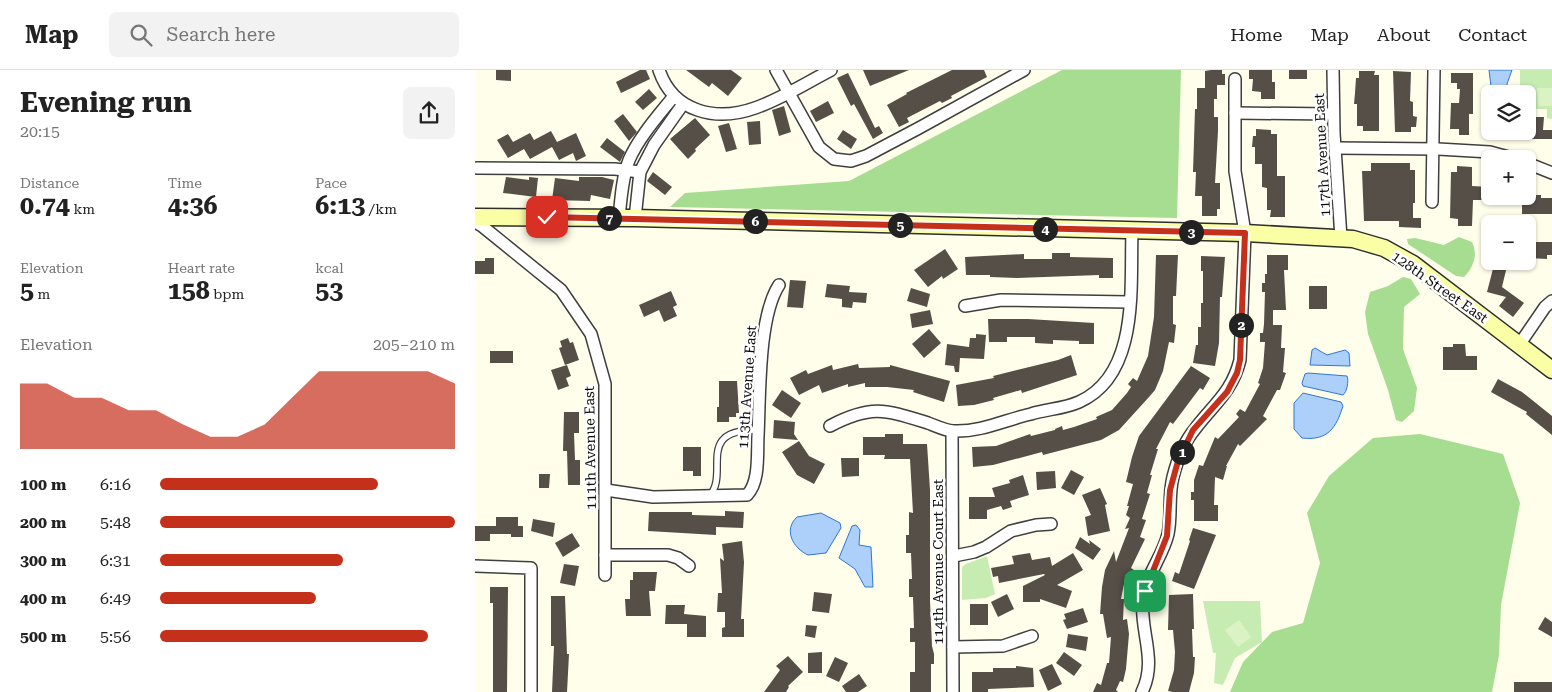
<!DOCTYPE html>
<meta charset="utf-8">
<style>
body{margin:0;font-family:"Roboto Serif",serif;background:#f2f2f2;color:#222;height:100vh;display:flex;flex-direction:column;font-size:19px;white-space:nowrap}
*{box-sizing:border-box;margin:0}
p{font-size:16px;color:#767676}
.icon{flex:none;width:28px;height:28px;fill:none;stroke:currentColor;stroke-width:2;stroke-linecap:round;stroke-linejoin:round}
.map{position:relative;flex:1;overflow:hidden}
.panel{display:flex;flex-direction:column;background:#fff;width:475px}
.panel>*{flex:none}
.fabs{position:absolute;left:1006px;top:15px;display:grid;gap:10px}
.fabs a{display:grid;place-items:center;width:55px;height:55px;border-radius:8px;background:#fff;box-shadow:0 1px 4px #0004;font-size:25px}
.pin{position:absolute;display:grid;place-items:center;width:42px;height:42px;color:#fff;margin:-21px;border-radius:10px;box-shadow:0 2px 8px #0006}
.km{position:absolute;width:25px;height:25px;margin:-12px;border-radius:50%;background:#222;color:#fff;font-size:14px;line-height:25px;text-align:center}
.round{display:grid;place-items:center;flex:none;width:52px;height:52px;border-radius:8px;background:#f2f2f2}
.headline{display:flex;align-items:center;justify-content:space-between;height:85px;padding:0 20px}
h1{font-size:28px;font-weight:700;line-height:38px}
.stats{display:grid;grid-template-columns:repeat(3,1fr);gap:8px;height:85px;padding:5px 20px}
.stats div{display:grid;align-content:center}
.stats b{font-size:25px;font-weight:700}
.stats small{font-size:14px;font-weight:400}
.stats p{font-size:14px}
.chart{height:140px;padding:10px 20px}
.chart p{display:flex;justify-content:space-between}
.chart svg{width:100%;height:90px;margin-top:5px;fill:#c5301b;opacity:.7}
ul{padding:0 20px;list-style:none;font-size:16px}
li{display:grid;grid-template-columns:80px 60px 1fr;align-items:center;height:38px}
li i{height:12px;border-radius:6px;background:#c5301b}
header{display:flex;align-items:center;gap:30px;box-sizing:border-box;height:70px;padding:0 25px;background:#fff;border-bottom:1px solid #e0e0e0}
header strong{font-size:24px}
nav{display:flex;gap:28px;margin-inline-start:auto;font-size:18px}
.search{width:350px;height:45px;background:#f2f2f2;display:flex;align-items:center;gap:12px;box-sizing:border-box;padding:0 18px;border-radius:8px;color:#767676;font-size:19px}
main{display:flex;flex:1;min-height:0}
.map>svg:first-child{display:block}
.green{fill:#c6ecb2}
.forest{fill:#a6dd91}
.pitch{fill:#dbf2c5}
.water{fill:#acd0fa;stroke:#2e77d6}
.building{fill:#554f48}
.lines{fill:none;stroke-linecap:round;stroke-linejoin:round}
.lane-casing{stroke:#3f3f3f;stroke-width:8}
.street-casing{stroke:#3f3f3f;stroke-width:14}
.secondary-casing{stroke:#2e2e2e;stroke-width:19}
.lane{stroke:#fff;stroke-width:5.5}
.street{stroke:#fff;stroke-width:11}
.secondary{stroke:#faffa6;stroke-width:16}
.route-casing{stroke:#fff;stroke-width:10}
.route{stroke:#c5301b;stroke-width:6}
.labels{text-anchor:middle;stroke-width:5;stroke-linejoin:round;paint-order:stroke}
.street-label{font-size:14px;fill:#0c0c0c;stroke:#fff}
</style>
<header>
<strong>Map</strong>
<div class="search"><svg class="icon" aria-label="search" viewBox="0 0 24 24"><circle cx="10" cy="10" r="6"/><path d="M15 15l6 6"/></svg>Search here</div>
<nav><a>Home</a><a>Map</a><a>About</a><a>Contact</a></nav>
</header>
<main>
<section class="panel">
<div class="headline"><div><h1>Evening run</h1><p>20:15</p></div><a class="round"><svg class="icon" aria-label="share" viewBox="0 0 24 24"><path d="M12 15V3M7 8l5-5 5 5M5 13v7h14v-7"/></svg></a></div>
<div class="stats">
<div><p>Distance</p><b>0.74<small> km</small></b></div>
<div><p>Time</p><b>4:36</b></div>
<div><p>Pace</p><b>6:13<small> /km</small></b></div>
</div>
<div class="stats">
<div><p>Elevation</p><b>5<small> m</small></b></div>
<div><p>Heart rate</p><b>158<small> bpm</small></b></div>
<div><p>kcal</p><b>53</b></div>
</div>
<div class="chart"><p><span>Elevation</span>205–210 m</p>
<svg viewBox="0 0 160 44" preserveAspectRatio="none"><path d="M0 44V12L10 12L20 19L30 19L40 25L50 25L60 32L70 38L80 38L90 32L100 19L110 6L120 6L130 6L140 6L150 6L160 12V44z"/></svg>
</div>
<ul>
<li><b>100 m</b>6:16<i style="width:74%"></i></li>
<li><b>200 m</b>5:48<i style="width:100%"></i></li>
<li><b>300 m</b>6:31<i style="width:62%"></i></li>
<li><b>400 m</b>6:49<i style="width:53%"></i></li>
<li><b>500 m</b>5:56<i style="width:91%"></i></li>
</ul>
</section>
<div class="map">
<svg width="1077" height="622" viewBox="0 0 1077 622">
<rect width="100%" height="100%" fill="#fffeeb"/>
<g class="green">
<polygon points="1045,0 1077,0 1077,49 1072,48 1072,39 1053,39 1052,24 1045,24"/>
<polygon points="512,486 520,524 511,528 487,530 487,497 491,494"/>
<polygon points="728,531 785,531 787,572 760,588 748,615 739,613 741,583 738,583"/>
</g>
<g class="forest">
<polygon points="587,0 706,0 702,148 195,137 210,123 374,111"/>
<path d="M984,167L997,172C1003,184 999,197 989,207L981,206L933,174L932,169L940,168L969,175Z"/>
<polygon points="928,207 936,209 945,224 929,237 928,279 942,318 939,341 927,352 921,350 913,320 893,264 890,242 895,222 913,216"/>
<polygon points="945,364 1028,384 1045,433 1026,535 1024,585 1017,622 755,622 768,592 797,562 828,553 845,493 832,443 854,406 898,368"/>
</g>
<g class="pitch">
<polygon points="1062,18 1077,18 1077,36 1063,36"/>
<polygon points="764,550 776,567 763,577 750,560"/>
</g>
<g class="water">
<polygon points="1014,0 1037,0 1032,14 1033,24 1017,24"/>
<polygon points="840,278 852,285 870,280 874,283 875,296 835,295 837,280"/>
<path d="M833,303L872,306C874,311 872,322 868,325L828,316L827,313L830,304Z"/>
<path d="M828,323L866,332L868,336C861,358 853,371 827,368L819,359V333Z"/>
<path d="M346,443L365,453L366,458L351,483L333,485C318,478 308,460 322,447Z"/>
<polygon points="381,455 385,460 384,475 396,477 398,517 390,517 380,499 364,488 377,456"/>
</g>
<g class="building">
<polygon points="21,0 36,0 36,11 21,10"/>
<polygon points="165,0 171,0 175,9 146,23 141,12"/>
<polygon points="211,0 256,0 267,8 253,26 237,13 234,17"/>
<polygon points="388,0 434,0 395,16"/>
<polygon points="477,0 509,0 512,7 476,26 477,28 467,33 465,31 432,48 434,52 424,57 412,35 432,24 431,23"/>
<polygon points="736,0 747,0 747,4 750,4 750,15 742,15 742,29 739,29 739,47 743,47 743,61 740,113 745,113 745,139 742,139 742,146 727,146 727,126 720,126 721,102 718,102 720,39 722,39 722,18 730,18 730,1"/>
<polygon points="774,0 797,0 797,12 800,12 800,29 786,29 786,22 777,21 778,9 774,9"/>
<rect x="814" y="0" width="18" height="9"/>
<polygon points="884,1 900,1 899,5 904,5 904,61 888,61 888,56 882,56 882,34 879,34 880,23 881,8 884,8"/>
<polygon points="918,1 936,2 935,31 938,32 938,46 942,47 941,57 936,57 936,62 920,62"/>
<polygon points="373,3 400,58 404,56 408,63 398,69 379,34 376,36 362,8"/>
<polygon points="976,3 998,3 998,44 994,44 994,65 984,65 984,59 975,59 976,33 984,33 985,19 982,19 982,13 976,13"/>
<polygon points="174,19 182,28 168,40 160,32"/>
<polygon points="353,31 359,43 341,52 335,41"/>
<polygon points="309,36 316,62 304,66 297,40"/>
<polygon points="148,44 162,62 154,71 139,51"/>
<polygon points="1052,47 1069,47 1068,60 1077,60 1077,69 1055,69 1055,66 1052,66"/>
<polygon points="220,48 235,65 220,79 221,81 213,89 195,69"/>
<polygon points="285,51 286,74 274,75 272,52"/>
<polygon points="254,53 262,79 251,82 243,56"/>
<polygon points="781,59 796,60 796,64 802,64 802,106 810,106 810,147 795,147 796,140 792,140 792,118 787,117 787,94 780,94 780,77 777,77 778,66 781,66"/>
<polygon points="368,60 382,69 376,79 362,69"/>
<polygon points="76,61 82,72 101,63 111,86 101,91 98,83 84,90 77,77 55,89 49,79 33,88 22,70 33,64 38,72 55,63 59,70"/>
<polygon points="132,68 150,82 145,92 125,77"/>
<polygon points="896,93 935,93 935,100 940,100 940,133 938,133 938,148 946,148 946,158 924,157 924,151 889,151 887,101 896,101"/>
<polygon points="982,96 997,97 997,116 1015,117 1015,130 998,130 997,156 983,156 983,149 975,148 976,102 982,102"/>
<polygon points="178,102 197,117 190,125 172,111"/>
<polygon points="31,107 54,110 54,107 63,108 61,127 28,123"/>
<polygon points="104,107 127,107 139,110 135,129 116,125 115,131 77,130 80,108 104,111"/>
<polygon points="1052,125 1066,125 1066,128 1077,128 1077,144 1047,144 1047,134 1027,134 1027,126"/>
<polygon points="1054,172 1077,172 1077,185 1072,185 1072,189 1053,188"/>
<polygon points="470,179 483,199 468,209 467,206 453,217 439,200"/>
<polygon points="577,183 595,183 595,187 638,188 638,208 624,208 624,205 542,208 515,207 515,205 491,205 490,187 549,184 549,189 577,189"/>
<polygon points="681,185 703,185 701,226 698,226 698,254 701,255 699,273 694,272 688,301 680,320 674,327 644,360 626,370 568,385 567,382 518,395 498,397 497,377 521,376 555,364 556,366 580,360 580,359 587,356 588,360 599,357 622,349 621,347 637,340 652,323 656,317 653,314 658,308 662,311 673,286 679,247"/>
<polygon points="792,185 813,185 813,200 809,200 811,240 798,240 798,255 807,255 806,278 810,278 808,302 811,303 805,320 802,320 788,346 792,349 765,376 763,374 751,396 752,396 748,410 740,407 739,435 743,435 743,451 719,451 719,430 716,430 716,422 719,422 719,410 724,395 728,396 740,367 743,369 764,347 761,344 765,339 770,342 785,314 783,313 788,298 790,272 785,272 785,263 788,263 789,254 790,222 787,222 787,213 790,213 790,204 792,204"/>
<polygon points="726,186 750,187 747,227 745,227 744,273 740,296 718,293 721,275 723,275 723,257 726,257 726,233 728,233 728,201 726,201"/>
<polygon points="10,188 19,188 19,204 0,204 0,191 10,191"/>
<polygon points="1020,191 1045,191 1041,200 1032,196 1027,217 1049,233 1038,247 1024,236 1031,227 1012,222"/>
<polygon points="315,210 331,211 328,238 312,237"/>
<polygon points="352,214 375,216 374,222 392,223 391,233 378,232 377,238 367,237 367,229 350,227"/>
<rect x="834" y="216" width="18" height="23"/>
<polygon points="436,218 455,224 452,237 432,231"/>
<polygon points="196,221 202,235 198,237 202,246 189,252 184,240 169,247 164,235"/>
<polygon points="455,240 458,254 437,258 435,244"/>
<polygon points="513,249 553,249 619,253 619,274 604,274 604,271 578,270 578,274 560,273 560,267 532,267 532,272 514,272"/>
<polygon points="454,259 466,273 449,288 437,274"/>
<polygon points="501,264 511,265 509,289 485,288 484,302 480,302 479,296 470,295 472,274 494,277 495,268 501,268"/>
<polygon points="93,268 95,273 98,272 104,290 90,295 84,278 87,277 85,271"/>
<polygon points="978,274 990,274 991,286 1002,286 1002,300 968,300 968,277 978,277"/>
<rect x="15" y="281" width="23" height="12"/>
<polygon points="596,285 602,305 547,323 546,320 518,328 519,330 499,335 483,336 481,315 519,308 518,306 583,290"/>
<polygon points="383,294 384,298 415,297 415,295 475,311 469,332 438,322 439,320 412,317 390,317 390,313 373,317 373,314 347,323 344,315 324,325 315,308 331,300 333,304 357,295 358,300"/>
<polygon points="92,295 96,306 91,308 94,316 83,320 76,300"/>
<polygon points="716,296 735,308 728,320 725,318 698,354 695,352 681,379 683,379 675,405 677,405 672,423 675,424 667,449 671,450 665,467 670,469 656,498 659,500 656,507 651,504 646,529 649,529 648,550 652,549 654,564 651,599 648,612 645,611 641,620 643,622 618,622 622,613 626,615 632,593 634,593 636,567 632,568 628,544 625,544 627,517 630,500 639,481 641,492 654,458 650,459 655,448 651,445 654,436 652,436 658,414 651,412 657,387 664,366"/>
<polygon points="1023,309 1047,322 1077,346 1077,365 1051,344 1052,342 1016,322"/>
<polygon points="244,311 262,311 264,343 261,343 261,347 254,347 254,352 242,352 242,337 244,337"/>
<polygon points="307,320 326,333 316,348 297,335"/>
<polygon points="89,342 104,342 104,363 99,363 100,390 105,390 105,415 93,415 92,381 88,381"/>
<polygon points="299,350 320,352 319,364 323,370 298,368"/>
<polygon points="410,364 428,364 428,374 452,374 455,420 455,531 457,576 459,584 459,594 456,594 456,622 435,622 435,602 440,602 440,572 435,572 435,558 439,558 438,527 434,527 434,509 437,509 436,483 431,483 431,465 434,465 434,442 438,443 435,389 409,389 410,385 388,385 388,367 410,367"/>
<polygon points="324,371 334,386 350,394 339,414 322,405 307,382"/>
<polygon points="208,377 226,377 226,406 218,406 218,401 208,401"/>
<polygon points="366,388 384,388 384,406 367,407"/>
<polygon points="596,400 609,407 599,425 586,418"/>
<polygon points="580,401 581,418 562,420 561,402"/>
<polygon points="64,404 75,404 74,418 64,418"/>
<polygon points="548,405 554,425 535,431 537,437 528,440 526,436 512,440 512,449 494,449 494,427 520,427 517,418 535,413 534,410"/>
<polygon points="625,418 632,434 630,435 635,461 613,466 610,447 616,445 607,425"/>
<polygon points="250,441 269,442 268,458 241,457 241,465 173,461 174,442 217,442 217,445 250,446"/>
<polygon points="21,447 43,447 43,456 48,456 48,467 36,467 36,464 15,464 15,471 0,471 0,456 21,456"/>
<polygon points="58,449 80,453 78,467 56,461"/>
<polygon points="718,458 741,465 719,519 697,511 700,502 704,504 715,471 714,470"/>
<polygon points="97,463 105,476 88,487 80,473"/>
<polygon points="605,467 615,474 614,470 626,479 618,490 600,478"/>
<polygon points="267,471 269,492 266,549 269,549 269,567 247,567 247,558 250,557 250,542 242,542 243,523 247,523 245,488 249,491 247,474"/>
<polygon points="555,483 557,490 575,487 577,496 598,483 608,500 582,515 597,521 591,538 565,529 565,532 548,532 548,516 570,505 569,504 524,513 523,506 518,507 516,498 539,494 537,486"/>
<polygon points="89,494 104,496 100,516 85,513"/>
<polygon points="158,502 182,502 180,521 174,521 176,546 151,546 150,529 155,529 155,510 158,510"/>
<polygon points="15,517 33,517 32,622 18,622 18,533 15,533"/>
<polygon points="339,522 357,524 354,543 337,541"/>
<polygon points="532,524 539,539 523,547 516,532"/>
<polygon points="718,524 719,559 717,559 718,587 720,587 719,603 714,622 698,622 693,621 699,600 700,582 698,560 693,560 694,525"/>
<polygon points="76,526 90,526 92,584 94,584 92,622 77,622 79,576 76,576"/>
<rect x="495" y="534" width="18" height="21"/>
<polygon points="191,535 210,535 209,544 231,546 231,567 212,567 212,554 190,554"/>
<polygon points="608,538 613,552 592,559 588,550 591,549 589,544"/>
<polygon points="1070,547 1077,552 1077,567 1063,559"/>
<polygon points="331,555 342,556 340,568 330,566"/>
<polygon points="593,564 613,567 611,581 591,577"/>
<polygon points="347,582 347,603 333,603 333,583"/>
<polygon points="589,582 607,595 599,606 581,593"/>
<polygon points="313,586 328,602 313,616 314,617 311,622 289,622 305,600 301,596"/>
<polygon points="360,587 373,593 364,612 351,606"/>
<polygon points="577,594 587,614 573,621 564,600"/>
<polygon points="541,596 558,598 559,617 513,619 513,622 497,622 497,602 518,602 518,598 541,598"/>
<polygon points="384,604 392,616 383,622 371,622 367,616"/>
<rect x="1039" y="612" width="38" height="10"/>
</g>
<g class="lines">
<defs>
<path id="lane" d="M234,426C256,404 218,359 283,360"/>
<g id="street">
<path d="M184,0C198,42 241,52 280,38C306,29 331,13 356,0"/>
<polyline points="301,0 344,77 359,89 376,91 391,86 444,58 549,0"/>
<polyline points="858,0 859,63 866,168"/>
<polyline points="760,43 858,44"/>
<polyline points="860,78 963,79 1015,82 1041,89"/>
<polyline points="1052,93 1077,103"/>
<polyline points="2,98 140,99 165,102"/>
<polyline points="957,132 959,0"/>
<path d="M144,148C146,129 147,108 154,90C164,67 183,46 199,26"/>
<polyline points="160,148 165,102 179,75 208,34"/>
<polyline points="0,152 7,156 86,220 116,264 130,314 130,505"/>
<polyline points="490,236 526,230 654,232"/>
<polyline points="1044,275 1070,237 1077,231"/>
<path d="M355,356C397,334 411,340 453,353C461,356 471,361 479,361C506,362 530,350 556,344C572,339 588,339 604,332C665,305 655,216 657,161"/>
<polyline points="477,361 478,622"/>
<path d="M131,420L178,427L272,425C285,412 282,383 283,366C285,326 283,247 304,215"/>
<polyline points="130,485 193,485 203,488 214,496"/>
<polyline points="479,486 499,482 511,477 536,461 561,455 576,454"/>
<polyline points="0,496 56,498 56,622"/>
<polyline points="478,577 528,576 557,566"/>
<path d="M667,622C683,589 664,561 668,528C671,505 688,486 693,464C697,445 693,426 698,407C702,391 709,372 720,359C739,334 757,322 765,290L770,163L760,101V9"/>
</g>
<polyline id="secondary" points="0,147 160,148 770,163 878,169 909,178 938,194 1077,300"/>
</defs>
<use href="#lane" class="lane-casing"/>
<use href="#street" class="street-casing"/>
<use href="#secondary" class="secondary-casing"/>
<use href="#lane" class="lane"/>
<use href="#street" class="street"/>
<use href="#secondary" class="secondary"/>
</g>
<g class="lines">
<defs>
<polyline id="route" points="72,147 770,163 765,290 762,303 752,322 718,360 703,391 695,420 692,466 670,521"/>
</defs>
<use href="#route" class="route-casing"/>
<use href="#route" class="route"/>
</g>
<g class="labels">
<g class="street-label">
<text transform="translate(847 85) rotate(-93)" y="5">117th Avenue East</text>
<text transform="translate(965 217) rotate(35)" y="5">128th Street East</text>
<text transform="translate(272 317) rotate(-86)" y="5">113th Avenue East</text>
<text transform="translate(115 378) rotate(-91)" y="5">111th Avenue East</text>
<text transform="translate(463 492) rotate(-90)" y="5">114th Avenue Court East</text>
</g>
</g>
</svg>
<div class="fabs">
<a><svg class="icon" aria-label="layers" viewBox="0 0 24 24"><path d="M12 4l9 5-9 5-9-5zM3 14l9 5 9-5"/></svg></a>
<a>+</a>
<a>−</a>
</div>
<div class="pin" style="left:670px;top:521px;background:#1e9e55"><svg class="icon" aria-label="arrive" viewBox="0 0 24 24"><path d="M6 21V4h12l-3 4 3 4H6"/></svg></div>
<div class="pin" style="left:72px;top:147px;background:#d93025"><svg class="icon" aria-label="check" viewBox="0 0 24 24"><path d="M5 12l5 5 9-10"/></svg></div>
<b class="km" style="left:707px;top:382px">1</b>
<b class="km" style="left:766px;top:255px">2</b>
<b class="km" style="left:716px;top:162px">3</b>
<b class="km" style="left:570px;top:159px">4</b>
<b class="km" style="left:425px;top:155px">5</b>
<b class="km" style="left:280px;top:151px">6</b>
<b class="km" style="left:134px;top:148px">7</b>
</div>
</main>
